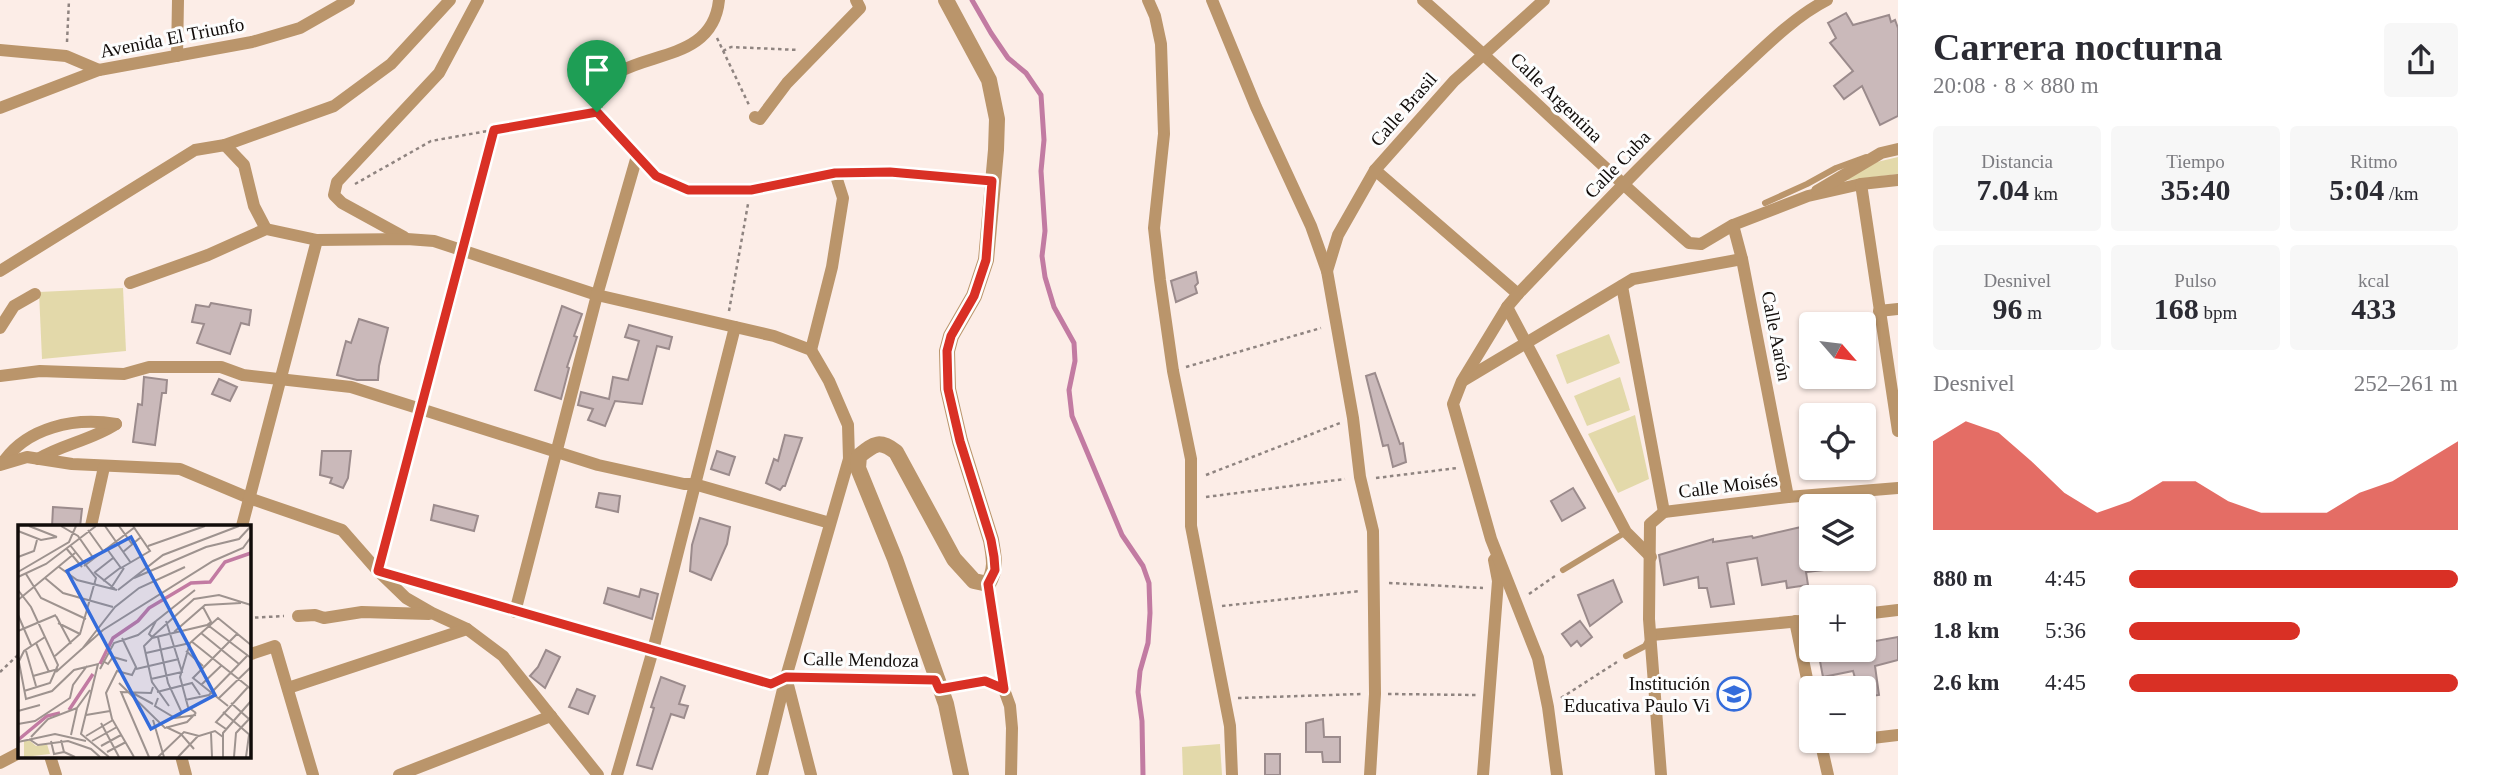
<!DOCTYPE html>
<html lang="es">
<meta charset="utf-8">
<style>
body{margin:0;font-family:"Times New Roman",serif;background:#f7f7f7;color:#2b2b33;height:100vh;display:flex;flex-direction:column;font-size:26px;white-space:nowrap}
*{box-sizing:border-box;margin:0}
p{font-size:23px;color:#7c7c81}
.icon{flex:none;width:38px;height:38px;fill:none;stroke:currentColor;stroke-width:2;stroke-linecap:round;stroke-linejoin:round}
.map{position:relative;flex:1;overflow:hidden}
.sheet{display:flex;flex-direction:column;background:#fff;width:595px}
.sheet>*{flex:none}
.needle{width:46px;rotate:118deg}
.tools{position:absolute;left:1799px;top:312px;display:grid;gap:14px}
.tools a{display:grid;place-items:center;width:77px;height:77px;border-radius:7px;background:#fff;box-shadow:0 2px 5px #0004;font-size:35px}
.pin{position:absolute;display:grid;place-items:center;width:60px;height:60px;color:#fff;margin:-72px -30px;border-radius:50% 50% 50% 0;rotate:-45deg;box-shadow:0 0 7px #0007}
.pin .icon{rotate:45deg}
.round{display:grid;place-items:center;flex:none;width:74px;height:74px;border-radius:7px;background:#f7f7f7}
.head{display:flex;align-items:center;justify-content:space-between;height:119px;padding:0 35px}
h1{font-size:38px;font-weight:800;line-height:52px}
.figures{display:grid;grid-template-columns:repeat(3,1fr);gap:10px;height:119px;padding:7px 35px}
.figures div{display:grid;align-content:center;border-radius:7px;background:#f7f7f7;text-align:center}
.figures b{font-size:30px;font-weight:800}
.figures small{font-size:19px;font-weight:400}
.figures p{font-size:19px}
.chart{height:196px;padding:14px 35px}
.chart p{display:flex;justify-content:space-between}
.chart svg{width:100%;height:126px;margin-top:7px;fill:#d93025;opacity:.7}
ul{padding:0 35px;list-style:none;font-size:23px}
li{display:grid;grid-template-columns:112px 84px 1fr;align-items:center;height:52px}
li i{height:18px;border-radius:9px;background:#d93025}
main{display:flex;flex:1;min-height:0}
.map>svg:first-child{display:block}
.green{fill:#e3d9aa}
.lines{fill:none;stroke-linecap:round;stroke-linejoin:round}
.stream{stroke:#c27ba2;stroke-width:5}
.building{fill:#cab9ba;stroke:#9b8b8c;stroke-width:2}
.path{stroke:#8f8480;stroke-width:2.5;stroke-dasharray:3.5 3.5;stroke-linecap:butt}
.service{stroke:#ba956b;stroke-width:6}
.minor{stroke:#ba956b;stroke-width:12}
.tertiary{stroke:#ba956b;stroke-width:16}
.route-casing{stroke:#fff;stroke-width:14}
.route{stroke:#d93025;stroke-width:9}
.labels{text-anchor:middle;stroke-width:6;stroke-linejoin:round;paint-order:stroke}
.street-label{font-size:19px;fill:#110c0a;stroke:#fdfdfd}
.poi-label{font-size:19px;fill:#110c0a;stroke:#fdfdfd;text-anchor:end}
.inset-river{fill:none;stroke:#c27ba2;stroke-width:3.5}
.inset-road{fill:none;stroke:#9e938f;stroke-width:2}
.view{fill:#346cdb;fill-opacity:0.15;stroke:#346cdb;stroke-width:3.5}
.inset-edge{fill:none;stroke:#110c0a;stroke-width:3.5}
</style>
<main>
<div class="map">
<svg width="1898" height="775" viewBox="0 0 1898 775">
<rect width="100%" height="100%" fill="#fcede7"/>
<g class="green">
<polygon points="1898,157 1898,174 1841,181 1877,162"/>
<polygon points="123,288 126,351 42,359 39,292"/>
<polygon points="1609,334 1620,363 1567,384 1556,355"/>
<polygon points="1620,377 1630,410 1587,426 1574,396"/>
<polygon points="1635,415 1649,479 1618,493 1588,434"/>
<polygon points="1220,744 1222,775 1183,775 1182,747"/>
</g>
<g class="lines">
<polyline class="stream" points="972,0 991,33 1008,58 1026,73 1041,95 1044,140 1041,171 1045,231 1042,256 1045,277 1054,307 1074,343 1075,361 1069,390 1072,416 1122,535 1143,566 1149,583 1150,613 1148,643 1140,671 1138,692 1142,721 1143,775"/>
</g>
<g class="building">
<polygon points="1846,13 1853,25 1889,15 1891,22 1895,20 1898,28 1898,116 1880,125 1862,86 1844,99 1834,86 1853,71 1830,43 1836,38 1828,23"/>
<polygon points="1196,272 1198,283 1195,286 1197,293 1176,302 1171,281"/>
<polygon points="211,303 251,310 249,325 241,323 230,354 197,343 204,324 192,322 196,305 209,307"/>
<polygon points="562,306 582,314 574,336 577,337 567,367 569,368 561,399 535,390"/>
<polygon points="359,319 388,328 379,366 378,380 357,380 337,375 346,341 351,343"/>
<polygon points="629,325 672,337 669,349 657,346 642,404 615,401 605,426 588,420 593,409 578,405 581,392 609,399 613,377 628,380 639,341 625,337"/>
<polygon points="1375,373 1400,444 1403,443 1406,462 1393,467 1388,445 1383,446 1366,376"/>
<polygon points="144,377 167,380 166,393 162,393 155,445 133,442 138,404 142,405"/>
<polygon points="219,379 237,387 230,401 212,394"/>
<polygon points="785,435 802,438 785,486 783,486 780,490 766,483 774,459 778,461"/>
<polygon points="322,451 351,451 348,478 343,488 330,483 332,478 320,475"/>
<polygon points="717,451 735,457 729,475 711,469"/>
<polygon points="1573,488 1585,508 1562,521 1551,501"/>
<polygon points="599,493 620,496 618,512 596,507"/>
<polygon points="434,505 478,516 474,531 431,520"/>
<polygon points="53,507 82,509 80,527 52,527"/>
<polygon points="700,518 730,527 727,544 711,580 690,571 692,545"/>
<polygon points="1801,527 1804,547 1811,546 1811,558 1849,558 1850,567 1806,572 1808,585 1787,588 1786,581 1762,585 1757,558 1727,563 1734,604 1711,607 1707,588 1699,588 1698,577 1664,585 1659,555 1713,539 1713,542 1752,536 1753,538"/>
<polygon points="1613,580 1622,602 1590,626 1578,595"/>
<polygon points="608,588 639,597 641,589 658,594 652,619 604,603"/>
<polygon points="1580,621 1592,637 1581,646 1577,641 1571,646 1562,634"/>
<polygon points="1898,637 1898,660 1875,666 1879,695 1864,697 1864,684 1857,685 1853,671 1823,677 1819,656 1850,649 1864,649 1864,643"/>
<polygon points="546,650 560,657 545,688 530,676 538,667"/>
<polygon points="661,677 685,686 679,704 688,706 684,718 671,714 652,769 637,765 654,708 651,707"/>
<polygon points="577,689 595,696 588,714 569,707"/>
<polygon points="1323,719 1324,737 1340,737 1340,762 1323,762 1322,752 1306,752 1306,723"/>
<rect x="1265" y="754" width="15" height="21"/>
</g>
<g class="lines">
<g class="path">
<polyline points="717,38 749,105"/>
<polyline points="67,42 69,0"/>
<polyline points="723,51 731,47 799,50"/>
<polyline points="355,184 431,141 583,114"/>
<polyline points="466,236 493,131"/>
<polyline points="729,311 748,204"/>
<polyline points="1186,367 1321,328"/>
<polyline points="1206,475 1340,423"/>
<polyline points="1376,478 1457,468"/>
<polyline points="1206,497 1345,479"/>
<polyline points="1389,583 1483,588"/>
<polyline points="1529,594 1555,576"/>
<polyline points="1222,606 1361,591"/>
<polyline points="248,618 284,616"/>
<polyline points="0,672 19,654"/>
<polyline points="957,686 988,682"/>
<polyline points="1388,694 1476,695"/>
<polyline points="1238,698 1361,694"/>
<polyline points="1561,698 1617,662"/>
</g>
<g class="service">
<polyline points="1765,203 1807,184 1836,168 1866,157"/>
<polyline points="1563,570 1626,532"/>
<polyline points="1626,656 1645,646 1649,639"/>
</g>
<g class="minor">
<path d="M719,0C712,72 617,45 597,96C596,100 597,107 597,112L656,176L688,190H751L835,173L890,172L992,181"/>
<polyline points="1148,0 1155,16 1161,44 1164,134 1154,228 1160,280 1173,371 1191,459 1191,526 1230,726 1232,775"/>
<polyline points="1212,0 1256,107 1311,226 1327,271 1353,418 1360,477 1373,531 1375,694 1370,775"/>
<path d="M1423,0C1513,79 1598,164 1689,243L1701,244L1733,225L1808,196L1861,184L1898,180"/>
<polyline points="0,50 66,56 99,70"/>
<polyline points="177,56 178,0"/>
<polyline points="0,108 99,70 252,42 300,28 349,0"/>
<polyline points="755,117 760,119 787,83 860,8 856,0"/>
<polyline points="225,145 334,106 391,64 450,0"/>
<polyline points="1375,170 1518,294"/>
<polyline points="1861,184 1898,431"/>
<polyline points="1817,191 1881,153 1898,149"/>
<polyline points="1733,225 1742,259 1788,497"/>
<polyline points="404,237 342,203 334,195 337,182 439,73 478,0"/>
<polyline points="463,250 378,571 771,684 786,677 935,680"/>
<polyline points="0,271 195,150 225,145 244,165 254,206 266,229"/>
<polyline points="1327,271 1338,235 1375,170 1454,81 1544,0"/>
<polyline points="130,283 208,255 266,229 317,240 407,239 434,241 597,295 774,336 811,350 829,381 848,425 849,459 786,677 762,775"/>
<polyline points="1622,286 1664,512"/>
<polyline points="1507,307 1626,532 1651,557"/>
<polyline points="1879,311 1898,309"/>
<polyline points="0,328 14,306 35,294"/>
<polyline points="811,350 832,267 843,198 835,173"/>
<polyline points="0,376 40,371 124,374 149,367 221,367 243,375 351,387 598,465 684,484 694,484 830,523"/>
<polyline points="1464,380 1633,279 1742,259"/>
<path d="M38,459C63,444 92,440 116,424"/>
<path d="M2,464C26,427 75,417 116,424"/>
<polyline points="0,465 27,457 72,464 180,469 249,498 342,530 378,571 406,598 432,613 467,629 503,656 598,775"/>
<polyline points="91,526 104,467"/>
<polyline points="242,526 317,240"/>
<polyline points="988,584 999,652 1002,684 1010,706 1012,728 1011,775"/>
<polyline points="515,612 597,295 637,156"/>
<polyline points="1864,614 1898,610"/>
<polyline points="298,616 315,615 324,618 362,612 429,614"/>
<polyline points="1795,621 1811,698"/>
<polyline points="1652,635 1811,620"/>
<polyline points="248,655 275,646 313,775"/>
<polyline points="787,681 811,775"/>
<polyline points="288,688 467,629"/>
<polyline points="1864,739 1898,735"/>
<polyline points="1820,740 1828,775"/>
<polyline points="1821,742 1845,740"/>
<polyline points="50,756 56,775"/>
<polyline points="181,756 186,775"/>
<polyline points="0,763 19,753"/>
<polyline points="399,775 551,716"/>
<polyline points="617,775 653,650 735,327"/>
<polyline points="1483,775 1498,581 1494,560"/>
<path d="M1557,775L1548,707L1538,658L1491,539L1453,404L1462,381L1507,307L1518,294C1587,222 1656,149 1728,81C1759,53 1790,19 1827,0"/>
<polyline points="1661,775 1649,619 1650,524 1664,512 1788,497 1898,488"/>
</g>
<path class="tertiary" d="M946,0L989,80L997,119L996,150L986,260L974,296L951,336L947,351L948,389L960,441L991,540C994,558 997,568 988,584L974,581L954,559L896,452C879,439 874,444 859,456L858,468L895,559L946,704L961,775"/>
</g>
<g class="lines">
<defs>
<polygon id="route" points="597,112 656,176 688,190 751,190 835,173 890,172 992,181 986,260 974,296 951,336 947,351 948,389 960,441 991,540 994,557 995,570 988,584 1004,689 985,681 939,689 935,680 786,677 771,684 378,571 494,130"/>
</defs>
<use href="#route" class="route-casing"/>
<use href="#route" class="route"/>
</g>
<defs>
<symbol id="school-ring" viewBox="-11 -11 22 22"><circle r="9.5" fill="#fdfdfd" stroke="#346cdb" stroke-width="1.5"/><path d="M0-5L7-2L0 1L-7-2ZM-4 1L0 2.5L4 1V4Q0 6-4 4Z" fill="#346cdb"/></symbol>
</defs>
<g fill-rule="evenodd">
<use href="#school-ring" x="1715" y="675" width="38" height="38"/>
</g>
<g class="labels">
<g class="street-label">
<text transform="translate(172 37) rotate(-11)" y="7">Avenida El Triunfo</text>
<text transform="translate(1557 97) rotate(44)" y="7">Calle Argentina</text>
<text transform="translate(1403 109) rotate(-49)" y="7">Calle Brasil</text>
<text transform="translate(1617 164) rotate(-46)" y="7">Calle Cuba</text>
<text transform="translate(1777 336) rotate(79)" y="7">Calle Aarón</text>
<text transform="translate(1728 485) rotate(-7)" y="7">Calle Moisés</text>
<text transform="translate(861 659) rotate(1)" y="7">Calle Mendoza</text>
</g>
<g class="poi-label">
<text x="1710" y="690">Institución<tspan x="1710" dy="22">Educativa Paulo Vi</tspan></text>
</g>
</g>
<g transform="translate(18 525)">
<rect width="233" height="233" fill="#fcede7"/>
<path d="M11,215L18,221L29,219L32,229L6,232V216Z" fill="#e3d9aa"/>
<path class="inset-river" d="M82,139L95,113L120,96L131,83L173,58L192,57L207,37L233,28M51,185L75,149M0,215L29,191L42,188"/>
<path class="inset-road" d="M11,1L39,12M43,1L60,11L76,34M87,1L113,38M101,1L114,19M70,5L85,26M0,6L23,15L39,12M130,21L187,1M48,23L64,42M89,24L103,43L132,26L115,1M105,27L123,12M0,32L16,26L19,15M66,41L117,2M41,42L59,55L99,65M0,47L51,17L58,1M76,48L95,33M77,48L97,64M8,49L23,73L68,94M0,52L28,39L78,1M27,53L45,68L95,82M116,53L188,22L221,14L233,1M85,56L102,43M93,63L106,43M0,65L13,82L40,140L32,158L6,166M100,65L145,30L221,1M0,75L57,28M0,90L13,120M38,91L53,119M138,96L177,65M40,98L62,109M191,101L233,133M0,106L38,90M156,107L187,80L223,78M183,108L221,139M134,112L176,74L201,70L233,80M140,112L150,158L164,188L159,193M104,113L118,142L114,150L99,146L88,168L94,194L116,232M173,116L233,164M18,118L31,147M64,124L97,82L121,63L167,42M8,126L18,161M168,126L185,141M128,128L172,118M37,131L62,109L78,53L52,20M0,132L8,174L34,166L56,145L80,139L63,209L91,232M1,136L6,126L27,112M85,136L90,139L95,132L109,136M82,144L96,118L120,110L138,96L131,109L134,112M118,144L161,134M38,147L85,105L195,36L225,23L233,12M15,151L40,144M133,154L164,147L148,96M101,158L147,203L169,197L178,188M183,160L204,140M111,166L135,179M139,167L174,158L182,170M140,173L137,181L157,193L178,190M201,173L233,142M167,175L191,170L229,131M213,178L231,194M151,181L134,157L126,121L134,113L189,100L193,97L185,82M210,181L175,153L220,108M0,186L22,180M205,187L233,211M178,188L170,182L162,152L172,118L200,93L233,120M68,190L92,186M135,195L146,232M83,198L101,232M0,199L17,196L52,173L55,160L69,141M148,202L163,209L176,224M208,204L198,197L230,162M193,208L194,232M53,210L59,183L72,165M68,211L95,195M13,212L30,194L59,183M11,214L20,220L50,216L73,224L82,232M43,215L46,227L57,232M33,216L36,229L46,227M74,216L99,202M0,217L37,209L68,216M83,221L103,210M89,227L108,217M131,232L103,167L133,168L135,162M140,232L166,207L181,211L197,206L205,212M160,232L180,211M205,232V208L233,176M216,232L218,208L233,192M228,232L231,210"/>
<path class="view" d="M113,12L197,170L133,204L49,46Z"/>
<rect width="233" height="233" class="inset-edge"/>
</g>
</svg>
<div class="tools">
<a><svg class="needle" viewBox="-14 -14 28 28"><path d="M0-13l5 13h-10z" fill="#e53935"/><path d="M0 13l5-13h-10z" fill="#7c7c81"/></svg></a>
<a><svg class="icon" aria-label="locate" viewBox="0 0 24 24"><circle cx="12" cy="12" r="6"/><path d="M12 2v4M12 18v4M2 12h4M18 12h4"/></svg></a>
<a><svg class="icon" aria-label="layers" viewBox="0 0 24 24"><path d="M12 4l9 5-9 5-9-5zM3 14l9 5 9-5"/></svg></a>
<a>+</a>
<a>−</a>
</div>
<div class="pin" style="left:597px;top:112px;background:#1e9e55"><svg class="icon" aria-label="arrive" viewBox="0 0 24 24"><path d="M6 21V4h12l-3 4 3 4H6"/></svg></div>
</div>
<section class="sheet">
<div class="head"><div><h1>Carrera nocturna</h1><p>20:08 · 8 × 880 m</p></div><a class="round"><svg class="icon" aria-label="share" viewBox="0 0 24 24"><path d="M12 15V3M7 8l5-5 5 5M5 13v7h14v-7"/></svg></a></div>
<div class="figures">
<div><p>Distancia</p><b>7.04<small> km</small></b></div>
<div><p>Tiempo</p><b>35:40</b></div>
<div><p>Ritmo</p><b>5:04<small> /km</small></b></div>
</div>
<div class="figures">
<div><p>Desnivel</p><b>96<small> m</small></b></div>
<div><p>Pulso</p><b>168<small> bpm</small></b></div>
<div><p>kcal</p><b>433</b></div>
</div>
<div class="chart"><p><span>Desnivel</span>252–261 m</p>
<svg viewBox="0 0 160 44" preserveAspectRatio="none"><path d="M0 44V13L10 6L20 10L30 20L40 31L50 38L60 34L70 27L80 27L90 34L100 38L110 38L120 38L130 31L140 27L150 20L160 13V44z"/></svg>
</div>
<ul>
<li><b>880 m</b>4:45<i style="width:100%"></i></li>
<li><b>1.8 km</b>5:36<i style="width:52%"></i></li>
<li><b>2.6 km</b>4:45<i style="width:100%"></i></li>
</ul>
</section>
</main>
